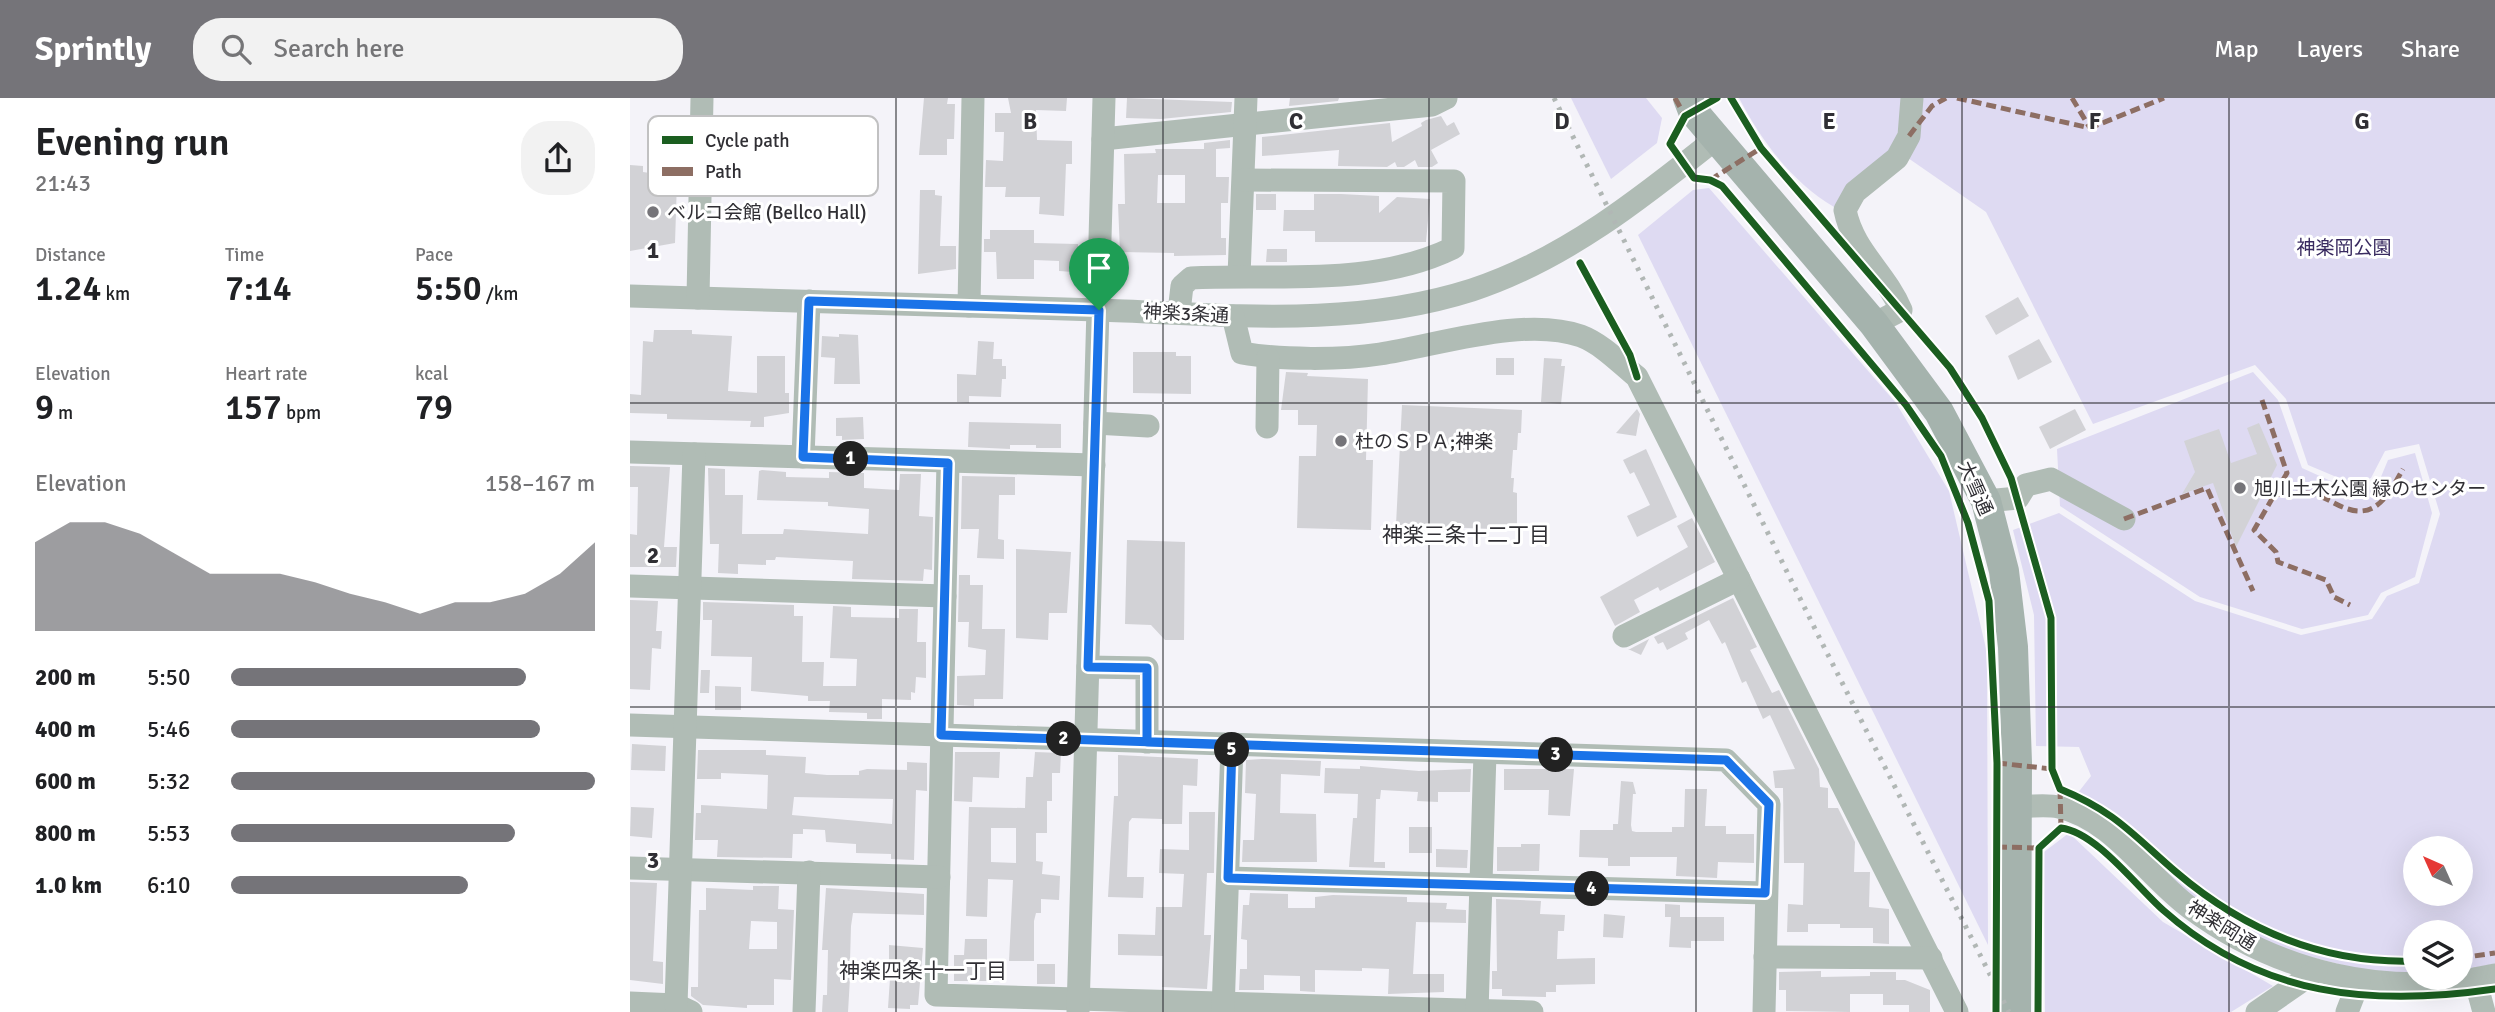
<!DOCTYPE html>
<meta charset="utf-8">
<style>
body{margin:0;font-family:Signika,"Noto Sans JP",sans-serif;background:#f2f2f2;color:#202124;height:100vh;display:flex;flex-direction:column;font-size:26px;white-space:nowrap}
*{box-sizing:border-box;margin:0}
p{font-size:23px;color:#757577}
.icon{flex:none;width:38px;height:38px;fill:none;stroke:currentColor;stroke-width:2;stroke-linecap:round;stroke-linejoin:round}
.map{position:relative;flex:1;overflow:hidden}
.sheet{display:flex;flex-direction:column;background:#fff;width:630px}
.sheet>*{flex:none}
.needle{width:46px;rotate:315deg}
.buttons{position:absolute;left:1773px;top:738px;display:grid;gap:14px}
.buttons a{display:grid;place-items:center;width:70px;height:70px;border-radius:50%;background:#fff;box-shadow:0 7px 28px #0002;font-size:35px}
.pin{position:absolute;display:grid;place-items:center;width:60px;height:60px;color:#fff;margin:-72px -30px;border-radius:50% 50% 50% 0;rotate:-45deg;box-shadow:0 0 7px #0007}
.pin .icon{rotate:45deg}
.km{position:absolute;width:35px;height:35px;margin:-18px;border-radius:50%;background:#222;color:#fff;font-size:19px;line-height:35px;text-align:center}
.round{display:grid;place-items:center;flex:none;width:74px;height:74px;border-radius:28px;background:#f2f2f2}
.head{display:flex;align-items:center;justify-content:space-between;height:119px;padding:0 35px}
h1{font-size:38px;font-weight:600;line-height:52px}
.figures{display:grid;grid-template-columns:repeat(3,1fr);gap:10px;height:119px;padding:7px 35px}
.figures div{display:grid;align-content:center}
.figures b{font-size:35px;font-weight:600}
.figures small{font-size:19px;font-weight:400}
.figures p{font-size:19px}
.chart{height:196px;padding:14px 35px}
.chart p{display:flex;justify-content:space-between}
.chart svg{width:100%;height:126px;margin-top:7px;fill:#757479;opacity:.7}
ul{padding:0 35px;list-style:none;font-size:23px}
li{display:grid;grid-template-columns:112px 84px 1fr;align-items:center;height:52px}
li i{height:18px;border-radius:9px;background:#757479}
header{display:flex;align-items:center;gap:42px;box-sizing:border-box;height:98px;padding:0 35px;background:#757479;color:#fff}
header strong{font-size:33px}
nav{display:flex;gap:38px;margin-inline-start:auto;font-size:24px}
.search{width:490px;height:63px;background:#f2f2f2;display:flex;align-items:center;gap:18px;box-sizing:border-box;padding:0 24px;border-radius:28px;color:#757577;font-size:26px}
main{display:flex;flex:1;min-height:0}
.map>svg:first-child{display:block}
.green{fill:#dedaf2;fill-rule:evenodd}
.building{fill:#d2d2d6;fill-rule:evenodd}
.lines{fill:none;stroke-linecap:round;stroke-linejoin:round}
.minor{stroke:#b0bcb5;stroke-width:23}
.major{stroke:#a5b3ad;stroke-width:30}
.rail{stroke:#b1b7b5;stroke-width:5;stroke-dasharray:3.5 7;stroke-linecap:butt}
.quiet{stroke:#8d6e63;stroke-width:5;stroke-dasharray:10 5;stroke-linecap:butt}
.cycleway-casing{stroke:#fff;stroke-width:11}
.cycleway{stroke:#1b5e20;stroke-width:7}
.route-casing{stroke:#fff;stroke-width:14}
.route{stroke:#1a73e8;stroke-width:9}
.grid{fill:none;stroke:#302f34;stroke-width:2;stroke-opacity:0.55}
.poi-dot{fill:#757479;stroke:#fff;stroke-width:2.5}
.labels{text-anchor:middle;stroke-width:6;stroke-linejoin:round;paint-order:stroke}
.poi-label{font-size:19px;fill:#302f34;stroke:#fff;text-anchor:start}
.park-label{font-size:19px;fill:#392a60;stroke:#fff}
.street-label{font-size:19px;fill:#302f34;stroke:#fff}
.neighbourhood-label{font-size:21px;fill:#302f34;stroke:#fff}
.key{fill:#fff;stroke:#c1c1c2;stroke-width:2}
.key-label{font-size:19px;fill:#302f34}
.grid-label{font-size:23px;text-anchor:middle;font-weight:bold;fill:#302f34;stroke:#fff;stroke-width:6;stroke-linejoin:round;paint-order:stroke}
</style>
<header>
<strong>Sprintly</strong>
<div class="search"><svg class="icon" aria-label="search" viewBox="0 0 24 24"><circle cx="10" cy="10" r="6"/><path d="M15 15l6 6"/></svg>Search here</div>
<nav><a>Map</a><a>Layers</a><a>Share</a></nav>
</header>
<main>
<section class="sheet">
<div class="head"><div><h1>Evening run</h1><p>21:43</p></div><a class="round"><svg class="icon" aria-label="share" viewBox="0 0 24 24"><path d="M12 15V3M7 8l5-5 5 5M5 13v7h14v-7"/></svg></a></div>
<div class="figures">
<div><p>Distance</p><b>1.24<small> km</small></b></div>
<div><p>Time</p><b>7:14</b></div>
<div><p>Pace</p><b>5:50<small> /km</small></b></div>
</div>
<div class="figures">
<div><p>Elevation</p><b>9<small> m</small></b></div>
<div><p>Heart rate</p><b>157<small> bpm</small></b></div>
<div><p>kcal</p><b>79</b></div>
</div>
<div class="chart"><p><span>Elevation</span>158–167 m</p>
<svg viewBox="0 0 160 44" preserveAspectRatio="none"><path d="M0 44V13L10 6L20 6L30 10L40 17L50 24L60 24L70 24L80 27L90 31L100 34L110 38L120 34L130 34L140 31L150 24L160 13V44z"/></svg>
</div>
<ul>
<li><b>200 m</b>5:50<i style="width:81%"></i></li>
<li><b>400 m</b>5:46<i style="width:85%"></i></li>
<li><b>600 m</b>5:32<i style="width:100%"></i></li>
<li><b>800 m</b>5:53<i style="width:78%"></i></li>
<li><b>1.0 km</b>6:10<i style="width:65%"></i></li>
</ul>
</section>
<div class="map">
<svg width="1865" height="914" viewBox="0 0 1865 914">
<rect width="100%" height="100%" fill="#f4f3f9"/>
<g class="green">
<polygon points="941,0 1016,0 1032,20 1027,45 981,81"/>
<path d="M1109,0H1865V866L1831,872L1830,835H1785V874H1741L1664,855L1596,825L1440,705L1461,678L1449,649L1406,648L1404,517L1383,432L1429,415L1565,503L1671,537L1742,521L1757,498L1789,485L1810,416L1789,346L1755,353L1741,380L1723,386L1678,367L1656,301L1625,267L1463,326L1356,114L1278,60L1204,109C1162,84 1132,44 1109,0ZM1785,751H1830V796H1785Z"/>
<polygon points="1079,90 1266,305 1319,393 1357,555 1358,847 1008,137 1063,92"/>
<polygon points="1623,274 1648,302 1672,370 1723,393 1748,386 1758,362 1785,355 1802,415 1785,479 1751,495 1738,517 1672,531 1570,499 1430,408 1427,351"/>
<polygon points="1439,735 1533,824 1643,888 1601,914 1415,914 1414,754"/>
</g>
<g class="building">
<polygon points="294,0 318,0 317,6 325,6 324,41 317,41 317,57 289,57"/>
<polygon points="378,0 437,0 436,13 406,12 407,42 442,43 442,66 436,66 434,118 409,116 410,99 375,99 376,89 355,89 356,62 373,63 374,34 365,34 365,15 381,15"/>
<polygon points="497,0 602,4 601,14 531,21 496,20"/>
<polygon points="660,0 709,0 708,3 659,8"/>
<polygon points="811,18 817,28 824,24 830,36 801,52 808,65 802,69 788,69 785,62 774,69 767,69 765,64 757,69 708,68 709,52 632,58 632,39 760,25 762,44 792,28 791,25 796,22"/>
<path d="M600,42V50L586,51V79H599L598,105H591V140H596V157L544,158V155L490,154L488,106H495L494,56L526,55L525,51H574V45ZM528,77H555V105H527Z"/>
<polygon points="0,67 13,68 13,74 39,78 39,83 47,83 45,145 0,153"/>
<polygon points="290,92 305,92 305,97 312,98 310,148 326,148 326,171 288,176"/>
<rect x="626" y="96" width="20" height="16"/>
<polygon points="711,96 749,98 749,115 767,99 800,101 796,144 685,144 685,133 653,133 654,112 684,112 684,96"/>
<polygon points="360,132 404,132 404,145 448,146 448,163 443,163 443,174 429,173 429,163 404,162 404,181 367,181 366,154 354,154 354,141 360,141"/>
<polygon points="637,151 657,151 657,164 636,164"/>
<polygon points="1388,199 1399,218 1366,237 1355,218"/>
<polygon points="24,232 62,232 62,236 102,238 98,293 127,295 127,258 155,258 155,295 159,295 159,315 134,319 134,329 120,329 121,323 37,321 37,316 0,315 0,296 11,297 13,243 23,244"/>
<polygon points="209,236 228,237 230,286 204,286 205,260 191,259 192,238 209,239"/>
<polygon points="1409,241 1422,264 1388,282 1378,258"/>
<polygon points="348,243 364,244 363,261 372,261 372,268 376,268 376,281 372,281 371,299 339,298 339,305 327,304 327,276 346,277"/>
<polygon points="503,254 546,254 546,258 561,258 561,296 503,295"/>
<rect x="866" y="260" width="18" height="17"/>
<polygon points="914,260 932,261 931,268 935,268 931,306 911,304"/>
<polygon points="656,274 678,275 677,278 738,281 736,362 743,362 741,432 667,430 669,358 686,358 687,327 668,327 668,312 651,312"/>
<polygon points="772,307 892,312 891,335 888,335 887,352 883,352 881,380 884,380 883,394 887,395 887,432 766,427"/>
<polygon points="1007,311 1010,316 1006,338 986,335"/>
<polygon points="1445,311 1456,332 1420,351 1409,329"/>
<polygon points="233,319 234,341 212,342 212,338 206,338 206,320"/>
<polygon points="339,324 431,326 431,350 406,350 406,347 380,347 380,351 338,349"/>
<polygon points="1629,325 1647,367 1606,449 1583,385 1552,396 1565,374 1554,343 1589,331 1601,365 1627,356 1617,330"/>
<polygon points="1016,351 1047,419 1007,439 997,418 1020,407 1004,374 1000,376 993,362"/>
<polygon points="0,368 40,369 34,449 47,449 46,469 0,469 0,436 7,437 8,389 0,389"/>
<polygon points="78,370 95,371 95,397 113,397 112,436 153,436 154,431 238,436 239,411 198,408 198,404 127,402 129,373 132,372 156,374 156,379 199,380 199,374 234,375 234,390 269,392 270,376 291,376 289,418 303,419 302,472 294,471 293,483 222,481 223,463 146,459 145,462 136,462 136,467 108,466 108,476 88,475 89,446 80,446"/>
<polygon points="332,378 385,379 385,397 369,397 368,441 374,442 374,461 347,460 349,431 331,431"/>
<polygon points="1062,420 1085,464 1030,493 1028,489 1004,502 1010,514 985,528 970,499 1058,449 1047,428"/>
<polygon points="497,442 555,444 554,542 535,542 521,527 495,526"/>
<polygon points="386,451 441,454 437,515 419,515 418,542 386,540"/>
<polygon points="329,477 340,477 340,487 353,487 352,531 375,531 373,601 344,601 344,608 327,607 327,578 355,577 356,552 338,549 339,524 328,524"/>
<polygon points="1103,500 1127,549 1120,552 1142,595 1149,592 1189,671 1190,689 1198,690 1198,710 1208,710 1225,744 1224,774 1240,774 1239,809 1259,811 1259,846 1243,845 1243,830 1210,830 1210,826 1178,826 1178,834 1157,834 1158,806 1173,807 1174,765 1154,765 1153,690 1145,690 1143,673 1165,671 1140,617 1133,621 1116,583 1112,585 1095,544 1092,546 1079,522 1055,535 1058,541 1037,552 1033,544 1028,546 1024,539"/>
<polygon points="0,502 28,503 26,533 32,533 31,551 22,550 20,592 0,591"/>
<polygon points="73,504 164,507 164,518 173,518 172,564 194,564 193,588 226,588 227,561 200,560 203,508 221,509 221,519 269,520 269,511 288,511 287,544 296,544 296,580 286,579 285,595 281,594 281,602 252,601 252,621 237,621 237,615 199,614 200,603 178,603 178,598 121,593 122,559 81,558 82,522 73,522"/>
<polygon points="1019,541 1011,557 998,551 1000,551"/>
<polygon points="71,572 80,572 79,595 70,595"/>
<polygon points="85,588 111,589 111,612 85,612"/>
<polygon points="2,646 36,648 35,673 1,672"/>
<path d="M68,652H136V657L176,659L175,675L197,677H229V673L237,671L277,672V664L297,665V693L286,692L284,762L261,761V756L226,755V746L196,744L195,732L173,731V736H163L162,760L87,759L88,742H65L66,715H71V707L137,711L138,677L91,675V681H67ZM164,699L263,701L262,726L162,717Z"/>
<polygon points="325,654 370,654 369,680 343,679 342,704 324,703"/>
<path d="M405,654L431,655L430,675H422V703H417V735H406V763L413,764L412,776L430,778L429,802L411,801V815H406L404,823V863H379L383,782L358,781L357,819L336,818L339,709L395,710L396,679H403ZM361,730H386V765L361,764Z"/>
<polygon points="488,657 568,661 567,688 553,687 552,726 532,726 532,721 502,720 499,724 497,779 514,779 513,800 478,799 484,698 488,698"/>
<polygon points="632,661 691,663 690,678 651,676 650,715 686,716 687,764 612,764 613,742 624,742 626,696 615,695 616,662"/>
<polygon points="730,668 789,673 841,671 840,694 808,694 808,704 787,703 788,694 751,692 750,701 746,701 744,764 755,764 755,770 719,769 723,720 727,720 728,696 694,695 695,670 730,671"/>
<polygon points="874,671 944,671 940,718 918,717 919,692 874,692"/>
<polygon points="991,683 1003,684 1006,696 1003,696 1001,727 1002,733 1006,734 1042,734 1042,729 1054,729 1055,691 1077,691 1075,728 1096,728 1096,736 1124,736 1124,765 1088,764 1087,780 1068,779 1046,778 1047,759 1000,759 1000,768 978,768 978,760 949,759 950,732 983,732 983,726 988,726"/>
<polygon points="1,709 24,710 22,740 0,738"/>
<polygon points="559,714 585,714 584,775 577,775 574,837 581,837 577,891 532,889 533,858 488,857 488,836 525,837 526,809 552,809 554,776 529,775 530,751 559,752"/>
<rect x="779" y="729" width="23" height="26"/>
<polygon points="891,746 910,746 909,773 867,773 867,749 891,749"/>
<polygon points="806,751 838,752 837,770 806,769"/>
<polygon points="0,784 27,785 23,863 33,864 33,886 0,882"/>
<path d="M123,788H149L148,811L164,812L161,882L144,881V907H117V910L73,907L61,898V889H68L69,812H76V790L123,792ZM121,823L147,824V851H119Z"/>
<polygon points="196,790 294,796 294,817 223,815 221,828 220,863 259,863 259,847 293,850 288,907 280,907 280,911 258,910 260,880 220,880 218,914 192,914 193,897 197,897 198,852 192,852"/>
<polygon points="620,795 658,796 658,810 685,810 685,799 703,797 777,799 777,804 817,805 816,811 836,812 836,825 786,824 783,876 814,876 814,894 758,896 759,871 732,870 732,873 685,872 685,894 670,893 670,878 634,877 634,892 609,892 610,871 617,871 617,842 611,841 613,807 619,807"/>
<polygon points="866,801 911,803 910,816 935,817 934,833 928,833 927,861 965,860 965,886 926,887 926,894 916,894 916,899 872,898 872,891 862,891 862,873 867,873"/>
<polygon points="1035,806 1050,807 1050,819 1094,819 1094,843 1061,843 1061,850 1039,849 1041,819 1035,819"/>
<polygon points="974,816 995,818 993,840 973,839"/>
<polygon points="335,841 357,841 357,883 324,883 324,857 334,857"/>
<rect x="407" y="866" width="18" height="20"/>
<polygon points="1191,873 1191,879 1240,878 1240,874 1266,874 1266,882 1275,882 1300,892 1300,914 1279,914 1279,907 1253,907 1253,896 1220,896 1220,914 1156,913 1156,892 1149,892 1149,874"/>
</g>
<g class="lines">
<g class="minor">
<polyline points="473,41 802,7 816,0"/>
<polyline points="609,178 616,0"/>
<path d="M0,198C156,203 312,207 468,212C593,216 720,231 842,192C934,162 1013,99 1088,39"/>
<polyline points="68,200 72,0"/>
<polyline points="339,208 343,0"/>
<path d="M549,214L552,188L561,180C647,176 743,189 823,150L824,83L614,82"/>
<path d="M603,218L612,255C650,262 712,262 750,256C809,247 895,218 951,238C972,246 990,265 1007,279L1327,914"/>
<path d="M1244,226L1271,212C1255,174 1223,153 1215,112L1225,94L1267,60L1279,38L1282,0"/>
<polyline points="465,325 518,328"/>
<polyline points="637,329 638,260"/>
<polyline points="0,354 464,367"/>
<polyline points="173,359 179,203"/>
<polyline points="318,364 306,897 902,914"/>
<polyline points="1356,403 1388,400 1396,387 1421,381 1494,421"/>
<polyline points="0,488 315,498"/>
<polyline points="994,538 1109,481"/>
<polyline points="458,569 517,570 517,644"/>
<polyline points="0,627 1096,662 1139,706 1134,914"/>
<path d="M1387,708C1400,709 1416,706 1429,709C1483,721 1517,778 1559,809C1647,875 1757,901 1865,877"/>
<polyline points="0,770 309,779"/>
<polyline points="598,780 1135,795"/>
<polyline points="1135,859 1301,860"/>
<polyline points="1845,881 1854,914"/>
<polyline points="0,905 46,907 61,914"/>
<polyline points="46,907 64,356"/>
<polyline points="448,913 474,0"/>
<polyline points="174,914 179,774"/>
<polyline points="593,914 602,647"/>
<polyline points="847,914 855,655"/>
<polyline points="1627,914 1686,873"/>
<polyline points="1717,914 1729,883"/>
</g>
<polyline class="major" points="1058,0 1063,13 1244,226 1309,314 1356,403 1374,473 1383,549 1387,665 1386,914"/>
<polyline class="rail" points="924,0 1191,543 1379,914"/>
<g class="quiet">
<polyline points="1045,0 1055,18"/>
<polyline points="1327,0 1460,30 1534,0"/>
<polyline points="1442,0 1460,30"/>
<polyline points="1279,38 1302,8 1316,0"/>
<polyline points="1080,82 1131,50"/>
<polyline points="1632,302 1657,375 1624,432 1646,454 1648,464 1696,482 1704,499 1720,507"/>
<path d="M1646,396C1659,398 1669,393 1683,396C1696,399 1705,407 1718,411C1748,421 1761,392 1773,371"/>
<polyline points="1494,421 1577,390 1623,493"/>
<polyline points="1367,665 1422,671"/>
<polyline points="1430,691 1431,730"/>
<polyline points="1367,749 1409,750"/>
<polyline points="1830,860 1865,855"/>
</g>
<defs>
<g id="cycleway">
<polyline points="1087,0 1055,18 1040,46 1064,80 1080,82 1092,88 1276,307 1311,358 1338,425 1359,503 1367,665 1366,914"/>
<path d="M1101,0L1131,50L1320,270L1352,320L1381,380L1421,520L1422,671L1430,691C1486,714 1503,737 1546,774C1615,833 1694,866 1785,863"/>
<polyline points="950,165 1000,257 1007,279"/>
<path d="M1408,914L1409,750L1431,730C1466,734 1507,789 1533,812C1631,899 1742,909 1865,891"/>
</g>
</defs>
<use href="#cycleway" class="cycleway-casing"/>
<use href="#cycleway" class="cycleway"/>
</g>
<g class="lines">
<defs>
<path id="route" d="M469,212L179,203L173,359L318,365L311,637C573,646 834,654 1096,662L1139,706L1135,795L598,780L602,647L517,644V570L458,569L469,212"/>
</defs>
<use href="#route" class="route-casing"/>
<use href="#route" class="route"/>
</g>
<path class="grid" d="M266,0V914M533,0V914M799,0V914M1066,0V914M1332,0V914M1599,0V914M0,305H1865M0,609H1865"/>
<g class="poi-dot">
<circle cx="23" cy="114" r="7"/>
<circle cx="711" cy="343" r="7"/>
<circle cx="1610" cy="390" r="7"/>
</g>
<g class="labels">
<g class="poi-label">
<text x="37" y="121">ベルコ会館 (Bellco Hall)</text>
<text x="725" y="350">杜のＳＰＡ;神楽</text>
<text x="1624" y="397">旭川土木公園 緑のセンター</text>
</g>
<g class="park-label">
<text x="1714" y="156">神楽岡公園</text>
</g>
<g class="street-label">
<text transform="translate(556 215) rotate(3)" y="7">神楽3条通</text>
<text transform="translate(1346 390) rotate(66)" y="7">大雪通</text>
<text transform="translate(1592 827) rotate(32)" y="7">神楽岡通</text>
</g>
<g class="neighbourhood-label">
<text x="836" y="444">神楽三条十二丁目</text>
<text x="293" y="880">神楽四条十一丁目</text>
</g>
</g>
<rect x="18" y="18" width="230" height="80" rx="10" class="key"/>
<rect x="32" y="38" width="31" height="8" fill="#1b5e20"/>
<rect x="32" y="69" width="31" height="9" fill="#8d6e63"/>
<g class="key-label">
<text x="75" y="49">Cycle path</text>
<text x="75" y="80">Path</text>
</g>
<g class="grid-label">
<text x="400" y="31">B</text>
<text x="666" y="31">C</text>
<text x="932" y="31">D</text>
<text x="1199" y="31">E</text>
<text x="1465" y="31">F</text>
<text x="1732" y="31">G</text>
<text x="23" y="160">1</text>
<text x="23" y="465">2</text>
<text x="23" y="770">3</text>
</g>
</svg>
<div class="buttons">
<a><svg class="needle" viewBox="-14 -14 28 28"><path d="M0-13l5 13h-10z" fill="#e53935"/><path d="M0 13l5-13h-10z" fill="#757577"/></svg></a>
<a><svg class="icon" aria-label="layers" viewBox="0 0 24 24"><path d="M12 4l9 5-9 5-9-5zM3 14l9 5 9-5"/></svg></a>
</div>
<div class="pin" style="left:469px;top:212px;background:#1e9e55"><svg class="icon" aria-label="arrive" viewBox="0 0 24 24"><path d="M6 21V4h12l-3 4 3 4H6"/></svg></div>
<b class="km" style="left:221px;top:361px">1</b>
<b class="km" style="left:434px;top:641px">2</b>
<b class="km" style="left:926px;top:657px">3</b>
<b class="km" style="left:962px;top:791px">4</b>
<b class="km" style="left:602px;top:652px">5</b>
</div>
</main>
